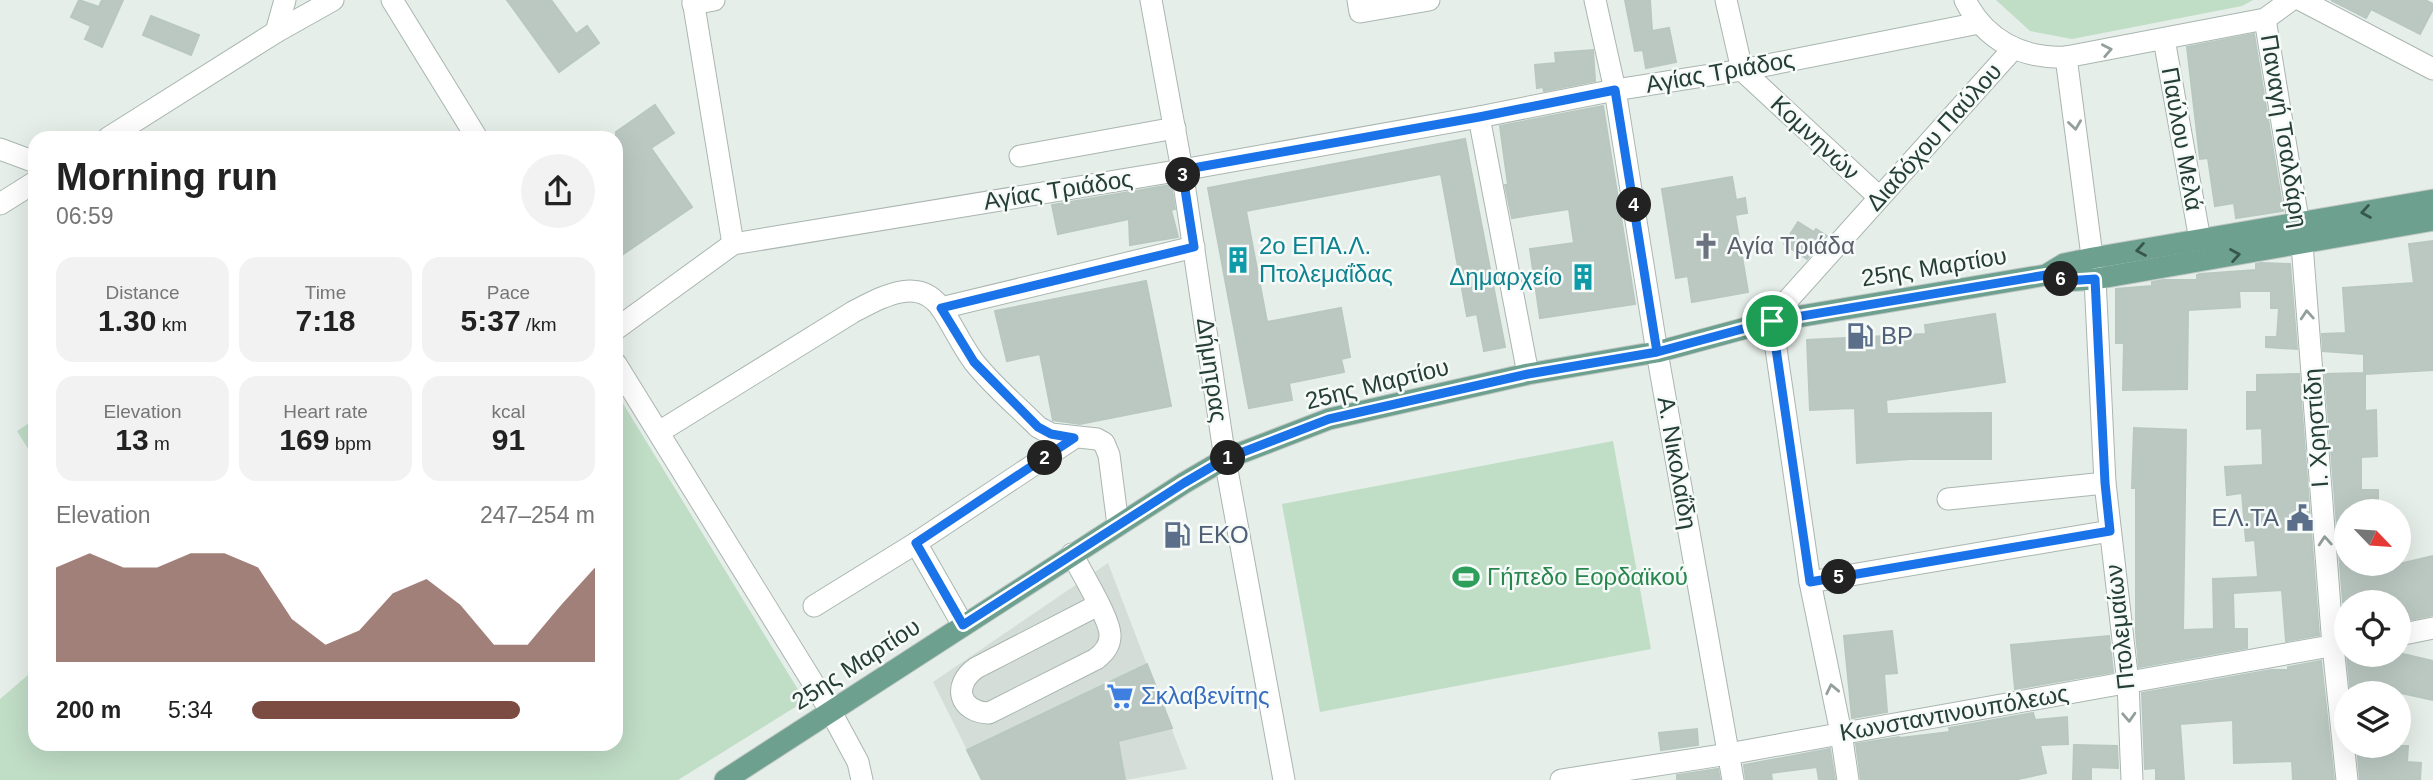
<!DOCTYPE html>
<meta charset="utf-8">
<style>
body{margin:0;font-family:Arial,sans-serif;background:#f2f2f2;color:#222;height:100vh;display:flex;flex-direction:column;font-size:26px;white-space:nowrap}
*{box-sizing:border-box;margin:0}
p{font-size:23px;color:#767676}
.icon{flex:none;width:38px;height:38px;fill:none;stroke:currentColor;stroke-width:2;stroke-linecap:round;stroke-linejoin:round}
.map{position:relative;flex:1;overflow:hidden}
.details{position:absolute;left:28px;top:131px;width:595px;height:620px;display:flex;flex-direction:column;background:#fff;border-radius:21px;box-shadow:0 7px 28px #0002}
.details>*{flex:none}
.needle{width:46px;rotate:115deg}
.controls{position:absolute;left:2334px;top:499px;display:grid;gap:14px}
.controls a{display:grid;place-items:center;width:77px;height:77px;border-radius:50%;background:#fff;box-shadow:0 7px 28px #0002;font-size:35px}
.pin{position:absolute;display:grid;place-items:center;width:60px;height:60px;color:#fff;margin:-30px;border:4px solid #fff;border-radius:50%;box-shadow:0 2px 7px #0007}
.km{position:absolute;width:35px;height:35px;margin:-18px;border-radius:50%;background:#222;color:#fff;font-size:19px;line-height:35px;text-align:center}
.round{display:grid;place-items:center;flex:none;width:74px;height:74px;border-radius:37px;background:#f2f2f2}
.head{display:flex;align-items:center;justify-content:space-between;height:119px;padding:0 28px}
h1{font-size:38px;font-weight:700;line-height:52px}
.figures{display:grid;grid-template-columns:repeat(3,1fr);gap:10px;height:119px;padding:7px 28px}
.figures div{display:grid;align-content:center;border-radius:18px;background:#f2f2f2;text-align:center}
.figures b{font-size:30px;font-weight:700}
.figures small{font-size:19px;font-weight:400}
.figures p{font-size:19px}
.chart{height:196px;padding:14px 28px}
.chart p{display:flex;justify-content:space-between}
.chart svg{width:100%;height:126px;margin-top:7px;fill:#7c4b42;opacity:.7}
ul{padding:0 28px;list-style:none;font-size:23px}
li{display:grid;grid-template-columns:112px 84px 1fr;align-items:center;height:52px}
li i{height:18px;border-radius:9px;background:#7c4b42}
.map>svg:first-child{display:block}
.built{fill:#d4ddd8}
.green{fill:#c0ddc6}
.building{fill:#bbc8c2;stroke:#b8c7c0;stroke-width:2}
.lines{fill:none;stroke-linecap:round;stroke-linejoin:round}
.minor-casing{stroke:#a9b6b0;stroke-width:23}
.major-casing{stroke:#c2c9c7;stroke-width:23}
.minor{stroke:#fff;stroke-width:21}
.major{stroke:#6da08f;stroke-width:21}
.oneway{stroke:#929f9a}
.oneway2{stroke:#38574c}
.route-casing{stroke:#fff;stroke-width:14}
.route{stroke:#1a73e8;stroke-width:9}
.labels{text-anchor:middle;stroke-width:5;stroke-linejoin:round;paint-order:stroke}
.street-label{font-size:24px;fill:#263f36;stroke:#f6faf8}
.culture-label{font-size:24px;fill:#0d838f;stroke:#f6faf8;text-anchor:start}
.worship-label{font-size:24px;fill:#5b616d;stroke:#f6faf8;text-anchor:start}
.service-label{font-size:24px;fill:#4e5e75;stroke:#f6faf8;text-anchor:start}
.leisure-label{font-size:24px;fill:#27864d;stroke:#f6faf8;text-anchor:start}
.shop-label{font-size:24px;fill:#366cbe;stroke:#f6faf8;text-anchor:start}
</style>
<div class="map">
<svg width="2433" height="780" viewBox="0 0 2433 780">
<rect width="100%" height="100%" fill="#e6eee9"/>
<polygon class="built" points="1108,563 1187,769 1126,780 982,780 933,682"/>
<g class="green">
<polygon points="1996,0 2253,0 2242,6 2072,39 2030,31"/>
<polygon points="616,392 805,701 678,780 0,780 0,699 35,669 35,744 616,744"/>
<polygon points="35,419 35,460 17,431"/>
<polygon points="1613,441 1651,649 1320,712 1282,504"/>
</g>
<g class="building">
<polygon points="79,0 99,7 102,0 123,0 102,47 85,39 91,26 71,17"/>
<polygon points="507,0 551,0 576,34 587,26 599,43 559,72"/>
<polygon points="1625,0 1650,0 1652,31 1669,28 1676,62 1646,68 1643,50 1635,51"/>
<polygon points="2331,0 2425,0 2433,4 2433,9 2420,34 2371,9 2366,18"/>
<polygon points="151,16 199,35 191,55 143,35"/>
<polygon points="2254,34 2283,211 2236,218 2234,203 2215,206 2208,158 2200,159 2187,47"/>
<polygon points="1593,50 1595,81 1544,91 1543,87 1537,88 1535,65 1556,63 1555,53"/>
<polygon points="655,105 674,133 651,148 692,207 616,259 616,132"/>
<polygon points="1603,106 1635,304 1540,318 1530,249 1574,243 1569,209 1512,218 1505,185 1508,185 1500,126"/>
<polygon points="1465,139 1505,347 1484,351 1477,314 1467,316 1441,174 1246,211 1267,322 1341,308 1350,357 1341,359 1344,372 1289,383 1292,400 1249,408 1208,188"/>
<polygon points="1732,177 1736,200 1745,198 1747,213 1735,215 1748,292 1692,302 1688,276 1676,278 1662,189"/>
<polygon points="1171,185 1175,209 1171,210 1178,237 1130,245 1129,219 1058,234 1052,205"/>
<polygon points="1798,222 1814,232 1816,229 1827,236 1807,259 1784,244"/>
<polygon points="2433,241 2433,370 2365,374 2365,411 2376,410 2377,456 2361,457 2361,490 2378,490 2378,511 2347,511 2347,564 2399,564 2433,556 2433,615 2404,621 2400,602 2343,602 2325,374 2364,373 2364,354 2323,351 2322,334 2346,333 2343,288 2414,283 2409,244"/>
<polygon points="2261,263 2290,264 2297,349 2266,347 2266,337 2277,337 2279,308 2271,308 2271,291 2239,291 2240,307 2188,310 2187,389 2123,390 2124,343 2116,343 2116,289 2152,286 2152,282 2163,280 2197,280 2197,275 2200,274 2256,270 2256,264"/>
<polygon points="1146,281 1171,406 1080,424 1053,420 1040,354 1007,361 995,311"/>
<polygon points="1995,314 2005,382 1886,400 1887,414 1991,413 1991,459 1910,459 1857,463 1855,408 1810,410 1807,340 1926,334 1925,325"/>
<polygon points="2299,374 2319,635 2286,641 2282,590 2233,593 2234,629 2247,629 2247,648 2139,667 2136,633 2136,488 2132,488 2134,428 2186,430 2183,630 2214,629 2213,579 2258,577 2255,540 2246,541 2242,493 2227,495 2225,467 2263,465 2262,428 2247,429 2247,392 2257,392 2257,375"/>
<polygon points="1892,631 1897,673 1884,674 1887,712 1852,718 1844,636"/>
<polygon points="2109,636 2113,672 2015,689 2011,645"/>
<polygon points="2353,654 2403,654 2433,661 2433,700 2401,693 2399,695 2399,693 2351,693 2347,656"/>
<polygon points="2321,661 2334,780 2293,780 2292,761 2234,763 2233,720 2180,724 2184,780 2156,780 2156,768 2145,769 2142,693 2271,670 2288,670 2288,667"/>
<polygon points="1147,664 1172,728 1118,741 1125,780 982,780 967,750"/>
<polygon points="2033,713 2035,720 2067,717 2068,744 2040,745 2046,773 2014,780 1861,780 1856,744 1899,737 1900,738 1950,732 1949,728"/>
<polygon points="1697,729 1698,745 1661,750 1659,733"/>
<polygon points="2074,745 2117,746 2118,768 2091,767 2091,780 2073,780"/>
<polygon points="2357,746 2408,746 2407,762 2421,763 2420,780 2360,780"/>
<polygon points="1830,749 1835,780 1819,780 1817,767 1771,773 1772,780 1746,780 1744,765"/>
<polygon points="1718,769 1720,780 1677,780 1677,775"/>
</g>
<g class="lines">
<defs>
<g id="minor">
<polyline points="392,0 477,138"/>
<polyline points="693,0 733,244"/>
<polyline points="1151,0 1182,170 1225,459 1284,780"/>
<polyline points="1358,0 1360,12 1429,0"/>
<polyline points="1595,0 1615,90 1657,352 1733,780"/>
<polyline points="1726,0 1742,70 1879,197"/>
<path d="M1965,0C1985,40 2022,59 2066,57L2265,19L2291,0"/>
<polyline points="2301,0 2433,69"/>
<polyline points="693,4 714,0"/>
<polyline points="2265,19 2302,244 2333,646 2347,780"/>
<polyline points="276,32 285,0"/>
<polyline points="2164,39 2200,240"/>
<polyline points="2066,57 2095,279 2105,483 2128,683 2132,780"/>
<polyline points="1479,117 1528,374"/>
<polyline points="108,138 276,32 333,0"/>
<polyline points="0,149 35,162"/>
<polyline points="1020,156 1175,128"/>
<polyline points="0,204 35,182"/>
<polyline points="941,308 1194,247"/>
<polyline points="616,329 733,244 1182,170 1479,117 1615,90 1742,70 1979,23"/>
<polyline points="616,364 831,712 858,762 862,780"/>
<path d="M659,432L853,312C882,297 920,274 943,311C954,328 962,346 974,362C992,385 1017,406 1038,427L1051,434L1097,439L1104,443L1109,455L1118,525"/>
<polyline points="1948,499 2105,483"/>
<polyline points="916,543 963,625"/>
<path d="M1072,554C1080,570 1111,620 1110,636C1110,646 1104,653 1096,659L989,713C959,712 952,685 976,668L1098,605"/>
<polyline points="1810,582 2110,531"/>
<polyline points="814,606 916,543 1074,438"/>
<polyline points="2399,635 2433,628"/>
<polyline points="1561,780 1728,754 2347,643"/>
<polyline points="1848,780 1841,733 1810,582 1772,321 1786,302 2013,49"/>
</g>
<g id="major">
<polyline points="2046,275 2065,281 2095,279 2433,220"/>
<polyline points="725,780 1184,483 1225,459 1329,419 1528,374 1657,352 1772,321 2046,275 2064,264 2093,258 2433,200"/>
</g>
</defs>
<use href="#minor" class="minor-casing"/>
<use href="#major" class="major-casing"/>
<use href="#minor" class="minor"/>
<use href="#major" class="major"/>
</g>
<defs><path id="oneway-chevron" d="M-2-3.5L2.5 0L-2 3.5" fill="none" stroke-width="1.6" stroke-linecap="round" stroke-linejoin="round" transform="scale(1.75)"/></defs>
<g class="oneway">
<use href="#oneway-chevron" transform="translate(2107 50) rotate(-11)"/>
<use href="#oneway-chevron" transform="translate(2075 125) rotate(82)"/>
<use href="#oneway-chevron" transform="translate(2307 315) rotate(-94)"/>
<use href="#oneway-chevron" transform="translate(2325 541) rotate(-94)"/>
<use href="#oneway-chevron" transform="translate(1832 689) rotate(-102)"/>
<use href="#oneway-chevron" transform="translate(2129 717) rotate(87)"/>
</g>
<g class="oneway2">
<use href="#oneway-chevron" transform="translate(2366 212) rotate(170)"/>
<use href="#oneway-chevron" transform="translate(2141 250) rotate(170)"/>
<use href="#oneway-chevron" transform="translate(2235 255) rotate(-10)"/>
</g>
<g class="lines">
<defs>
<polyline id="route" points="1772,321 1657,352 1528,374 1329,419 1225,459 1184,483 963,625 916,543 1074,438 1051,434 1038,427 974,362 941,308 1194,247 1182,170 1479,117 1615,90 1657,352 1772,321 1810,582 2110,531 2105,483 2095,279 2065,281 2046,275 1772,321"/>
</defs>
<use href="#route" class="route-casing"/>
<use href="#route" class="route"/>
</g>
<defs>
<symbol id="church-bare" viewBox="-9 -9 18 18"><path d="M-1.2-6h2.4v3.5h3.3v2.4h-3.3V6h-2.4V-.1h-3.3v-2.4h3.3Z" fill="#6b7280" stroke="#f6faf8" stroke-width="2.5" paint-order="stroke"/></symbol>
<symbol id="building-bare" viewBox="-9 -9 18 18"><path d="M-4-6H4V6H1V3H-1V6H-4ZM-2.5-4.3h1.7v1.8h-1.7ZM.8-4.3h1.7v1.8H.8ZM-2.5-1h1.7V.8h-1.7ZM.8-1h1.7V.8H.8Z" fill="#0f9aa8" stroke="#f6faf8" stroke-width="2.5" paint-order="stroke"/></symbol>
<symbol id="fuel-bare" viewBox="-9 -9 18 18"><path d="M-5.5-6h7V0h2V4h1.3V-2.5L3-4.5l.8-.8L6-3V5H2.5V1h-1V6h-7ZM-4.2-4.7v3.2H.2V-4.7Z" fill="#5c6f8a" stroke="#f6faf8" stroke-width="2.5" paint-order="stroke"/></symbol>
<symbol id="civic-bare" viewBox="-9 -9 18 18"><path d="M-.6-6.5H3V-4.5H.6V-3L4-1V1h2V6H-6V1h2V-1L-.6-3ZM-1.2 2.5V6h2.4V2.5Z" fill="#5c6f8a" stroke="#f6faf8" stroke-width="2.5" paint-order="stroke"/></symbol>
<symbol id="stadium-bare" viewBox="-9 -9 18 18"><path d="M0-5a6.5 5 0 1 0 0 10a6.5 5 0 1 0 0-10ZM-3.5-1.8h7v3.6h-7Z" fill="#2e9e5b" stroke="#f6faf8" stroke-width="2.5" paint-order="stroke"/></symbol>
<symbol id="supermarket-bare" viewBox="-9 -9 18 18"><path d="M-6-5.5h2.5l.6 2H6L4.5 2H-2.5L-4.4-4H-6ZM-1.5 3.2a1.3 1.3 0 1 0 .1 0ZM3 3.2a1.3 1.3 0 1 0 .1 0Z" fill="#3f7fe0" stroke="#f6faf8" stroke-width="2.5" paint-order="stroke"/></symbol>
</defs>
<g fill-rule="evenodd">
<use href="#church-bare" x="1687" y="227" width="38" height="38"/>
<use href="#building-bare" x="1219" y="241" width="38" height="38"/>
<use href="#building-bare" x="1564" y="258" width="38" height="38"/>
<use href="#fuel-bare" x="1841" y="317" width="38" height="38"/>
<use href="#civic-bare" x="2281" y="499" width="38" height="38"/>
<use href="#fuel-bare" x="1158" y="516" width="38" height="38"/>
<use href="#stadium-bare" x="1447" y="558" width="38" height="38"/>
<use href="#supermarket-bare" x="1101" y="677" width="38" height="38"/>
</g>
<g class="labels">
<g class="street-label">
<text transform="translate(1720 72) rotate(-10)" y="8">Αγίας Τριάδος</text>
<text transform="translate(2284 131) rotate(81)" y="8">Παναγή Τσαλδάρη</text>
<text transform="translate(1934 137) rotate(-48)" y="8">Διαδόχου Παύλου</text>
<text transform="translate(1815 138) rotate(43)" y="8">Κομνηνών</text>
<text transform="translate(2182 139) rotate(80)" y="8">Παύλου Μελά</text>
<text transform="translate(1058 190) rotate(-9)" y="8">Αγίας Τριάδος</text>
<text transform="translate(1934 267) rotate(-9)" y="8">25ης Μαρτίου</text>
<text transform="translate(1212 370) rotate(82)" y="8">Δήμητρας</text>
<text transform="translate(1377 384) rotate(-14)" y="8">25ης Μαρτίου</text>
<text transform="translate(2316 428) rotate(-94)" y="8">Ι. Χρηστίδη</text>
<text transform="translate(1677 463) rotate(80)" y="8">Α. Νικολαΐδη</text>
<text transform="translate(2120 627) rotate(-96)" y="8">Πτολεμαίων</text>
<text transform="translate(856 664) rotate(-33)" y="8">25ης Μαρτίου</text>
<text transform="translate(1954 713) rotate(-10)" y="8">Κωνσταντινουπόλεως</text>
</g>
<g class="culture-label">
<text x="1259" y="254">2ο ΕΠΑ.Λ.<tspan x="1259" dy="28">Πτολεμαΐδας</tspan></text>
<text x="1562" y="285" text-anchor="end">Δημαρχείο</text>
</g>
<g class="worship-label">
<text x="1727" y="254">Αγία Τριάδα</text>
</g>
<g class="service-label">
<text x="1881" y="344">BP</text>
<text x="2279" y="526" text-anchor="end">ΕΛ.ΤΑ</text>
<text x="1198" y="543">EKO</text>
</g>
<g class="leisure-label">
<text x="1487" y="585">Γήπεδο Εορδαϊκού</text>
</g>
<g class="shop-label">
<text x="1141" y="704">Σκλαβενίτης</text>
</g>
</g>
</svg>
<div class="controls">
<a><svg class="needle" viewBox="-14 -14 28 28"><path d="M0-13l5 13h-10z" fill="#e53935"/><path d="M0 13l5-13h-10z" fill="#767676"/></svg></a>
<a><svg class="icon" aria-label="locate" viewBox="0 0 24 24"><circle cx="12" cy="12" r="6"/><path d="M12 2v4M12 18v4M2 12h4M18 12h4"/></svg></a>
<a><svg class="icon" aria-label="layers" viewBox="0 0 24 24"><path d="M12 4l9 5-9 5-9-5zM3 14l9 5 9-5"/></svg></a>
</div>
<div class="pin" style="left:1772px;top:321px;background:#1e9e55"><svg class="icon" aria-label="arrive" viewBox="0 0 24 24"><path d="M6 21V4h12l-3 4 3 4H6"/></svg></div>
<b class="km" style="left:1228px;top:458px">1</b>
<b class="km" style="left:1045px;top:458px">2</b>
<b class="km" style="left:1183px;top:175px">3</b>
<b class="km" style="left:1634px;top:205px">4</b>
<b class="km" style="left:1839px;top:577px">5</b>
<b class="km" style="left:2061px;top:279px">6</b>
<section class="details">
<div class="head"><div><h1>Morning run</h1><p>06:59</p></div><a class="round"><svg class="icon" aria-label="share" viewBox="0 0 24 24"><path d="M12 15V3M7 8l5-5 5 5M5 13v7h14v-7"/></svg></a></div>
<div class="figures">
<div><p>Distance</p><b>1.30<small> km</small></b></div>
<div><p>Time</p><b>7:18</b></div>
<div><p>Pace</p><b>5:37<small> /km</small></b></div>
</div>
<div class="figures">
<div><p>Elevation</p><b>13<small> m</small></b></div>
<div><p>Heart rate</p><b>169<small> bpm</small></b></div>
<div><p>kcal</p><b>91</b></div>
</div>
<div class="chart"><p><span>Elevation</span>247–254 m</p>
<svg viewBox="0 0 160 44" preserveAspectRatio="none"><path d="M0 44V11L10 6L20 11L30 11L40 6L50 6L60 11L70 29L80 38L90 33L100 20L110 15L120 24L130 38L140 38L150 24L160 11V44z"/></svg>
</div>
<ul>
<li><b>200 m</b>5:34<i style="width:78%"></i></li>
</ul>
</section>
</div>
